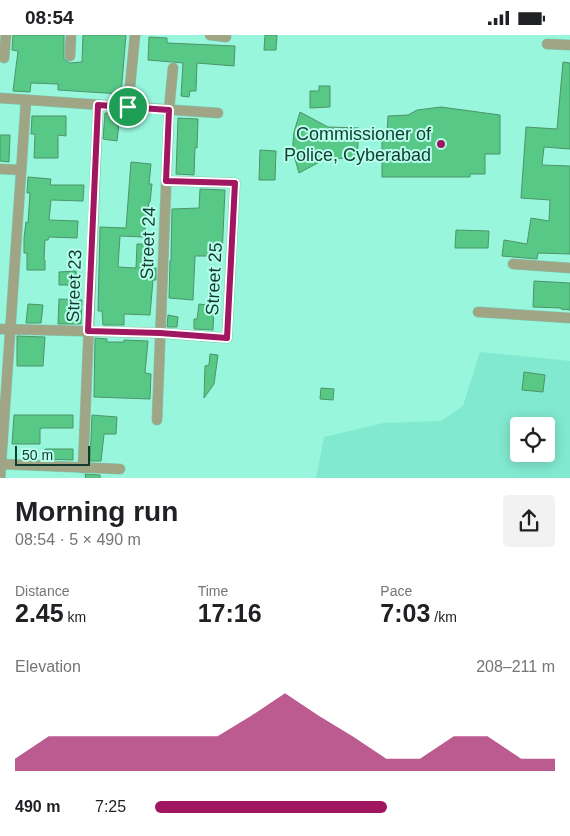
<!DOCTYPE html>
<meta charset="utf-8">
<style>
body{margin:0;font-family:Helvetica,sans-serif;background:#f2f2f2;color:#202124;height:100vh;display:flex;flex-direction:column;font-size:19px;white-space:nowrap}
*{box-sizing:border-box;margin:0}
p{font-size:16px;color:#757577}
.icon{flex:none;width:28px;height:28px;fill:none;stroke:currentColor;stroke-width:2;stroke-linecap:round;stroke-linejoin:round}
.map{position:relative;height:443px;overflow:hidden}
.sheet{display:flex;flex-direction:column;background:#fff;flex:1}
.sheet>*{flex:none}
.buttons{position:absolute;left:510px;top:382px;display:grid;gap:10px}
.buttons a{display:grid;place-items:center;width:45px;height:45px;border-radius:5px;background:#fff;box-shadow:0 2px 12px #0003;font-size:25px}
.scale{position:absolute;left:15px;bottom:12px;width:75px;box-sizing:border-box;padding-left:5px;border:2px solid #113a31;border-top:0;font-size:14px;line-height:18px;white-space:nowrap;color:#113a31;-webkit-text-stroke:4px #b6ffea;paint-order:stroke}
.pin{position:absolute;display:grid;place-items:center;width:42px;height:42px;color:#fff;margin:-21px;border:2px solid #fff;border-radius:50%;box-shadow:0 1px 5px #0007}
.round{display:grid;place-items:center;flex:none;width:52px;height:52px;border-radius:5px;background:#f2f2f2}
.headline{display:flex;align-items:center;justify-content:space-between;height:85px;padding:0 15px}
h1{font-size:28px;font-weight:700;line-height:38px}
.metrics{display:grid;grid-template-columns:repeat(3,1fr);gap:8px;height:85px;padding:5px 15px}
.metrics div{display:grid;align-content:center}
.metrics b{font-size:25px;font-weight:700}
.metrics small{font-size:14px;font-weight:400}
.metrics p{font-size:14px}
.chart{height:140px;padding:10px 15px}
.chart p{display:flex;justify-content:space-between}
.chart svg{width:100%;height:90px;margin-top:5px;fill:#a11660;opacity:.7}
ul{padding:0 15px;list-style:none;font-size:16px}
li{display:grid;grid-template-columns:80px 60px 1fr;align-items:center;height:38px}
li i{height:12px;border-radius:6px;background:#a11660}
.status{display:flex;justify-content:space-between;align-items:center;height:35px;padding:0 25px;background:#fff;direction:ltr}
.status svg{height:14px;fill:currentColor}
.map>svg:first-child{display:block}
.built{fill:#81e9cf;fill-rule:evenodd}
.building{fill:#57c886;stroke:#4e9469}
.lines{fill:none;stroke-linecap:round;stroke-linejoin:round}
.minor-casing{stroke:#7cd0ba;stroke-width:11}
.minor{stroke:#a0a586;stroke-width:10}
.route-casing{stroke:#fff;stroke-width:10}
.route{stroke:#a11660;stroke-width:6}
.poi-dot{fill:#a11660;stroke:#b6ffea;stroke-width:2}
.labels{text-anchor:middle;stroke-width:4;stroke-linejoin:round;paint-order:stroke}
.poi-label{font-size:18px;fill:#113a31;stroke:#b6ffea;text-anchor:end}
.street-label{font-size:18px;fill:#113a31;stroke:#b6ffea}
</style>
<div class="status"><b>08:54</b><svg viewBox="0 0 49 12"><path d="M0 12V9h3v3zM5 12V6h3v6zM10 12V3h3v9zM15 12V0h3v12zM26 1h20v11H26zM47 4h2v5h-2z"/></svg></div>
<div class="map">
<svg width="570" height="444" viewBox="0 0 570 444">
<rect width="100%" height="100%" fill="#97f6dc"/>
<path class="built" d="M480,317L570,326V443L316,444L324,402L384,388L441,386L463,371ZM519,391H546V419H519Z"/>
<g class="building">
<polygon points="13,0 64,0 64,24 70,28 82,27 83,0 126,0 121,59 58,55 58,49 31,48 30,57 13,56 18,16 12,15"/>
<polygon points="265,0 277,0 276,15 264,15"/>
<polygon points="149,2 167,3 167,8 235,11 234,31 197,28 196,56 190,56 189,62 181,61 183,28 148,25"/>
<polygon points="563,27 570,28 570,114 544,112 542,130 570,131 570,219 538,218 537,224 502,221 504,205 527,209 531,183 549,186 550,165 521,163 526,92 557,94"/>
<polygon points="319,51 330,51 330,72 310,73 310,56 319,56"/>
<polygon points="441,72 500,80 500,119 485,119 485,139 470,139 470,142 382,142 382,99 387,99 388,81 408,80 417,75"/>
<polygon points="300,77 328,92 359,93 357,124 327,123 299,138 293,117 293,107 294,97"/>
<polygon points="105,78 120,79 117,106 103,104"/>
<polygon points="32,81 66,81 66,101 58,100 58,123 34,123 35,99 31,99"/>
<polygon points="178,83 198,84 197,113 195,112 194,140 176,139"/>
<polygon points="0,100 10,100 9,127 0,126"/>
<polygon points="260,115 276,116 275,145 259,145"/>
<polygon points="131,127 151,129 149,149 152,149 150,167 149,167 144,202 120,201 118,232 136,233 137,209 148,209 147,233 156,233 156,245 153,245 150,280 124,279 124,290 103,290 102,276 98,276 100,192 126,193"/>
<polygon points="28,142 51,144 50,150 84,150 83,166 51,165 49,185 78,186 77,203 49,202 48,205 45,205 44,225 45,225 45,235 27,235 27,218 24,218 24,203 26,187 28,188 30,158 27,158"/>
<polygon points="200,154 225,155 222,221 195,221 193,265 169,263 170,226 171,226 172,174 199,173"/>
<polygon points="456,195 489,196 488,213 455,213"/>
<polygon points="76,236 77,250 59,250 59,237"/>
<polygon points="534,246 570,248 570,275 561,274 561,273 533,272"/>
<polygon points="59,264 82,265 81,289 58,289"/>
<polygon points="28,269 43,270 41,288 26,288"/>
<polygon points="199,269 214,271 213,295 194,294 194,284 197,284"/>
<polygon points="168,280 178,282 177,292 167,292"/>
<polygon points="17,301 45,302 43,331 17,331"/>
<polygon points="95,303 107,304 107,307 124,307 124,305 148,306 145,338 151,339 150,364 94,362"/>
<polygon points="210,319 218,320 214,349 204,363 205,331 209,330"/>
<polygon points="524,337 545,340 543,357 522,355"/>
<polygon points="321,353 334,354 333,365 320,364"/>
<polygon points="14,380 73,380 73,393 42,393 40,394 40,409 12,409"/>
<polygon points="92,380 117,382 116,399 104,399 101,426 90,426"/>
<polygon points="45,414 73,414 73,425 45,424"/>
<polygon points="85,439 100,440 100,444 86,444"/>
</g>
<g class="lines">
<defs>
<g id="minor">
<polyline points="210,0 226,2"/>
<polyline points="547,9 570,10"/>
<polyline points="70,21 71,0"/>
<polyline points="4,23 6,0"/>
<polyline points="0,63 218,78"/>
<polyline points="128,72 135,0"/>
<polyline points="0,134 21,135"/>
<polyline points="513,229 570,233"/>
<polyline points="478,277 570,283"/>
<polyline points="0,294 160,298 227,303 235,148 166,146"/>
<polyline points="157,385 169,75 173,33"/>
<polyline points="0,429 120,434"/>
<polyline points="83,433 98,70"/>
<polyline points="0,444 26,65"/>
</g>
</defs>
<use href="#minor" class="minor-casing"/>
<use href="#minor" class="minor"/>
</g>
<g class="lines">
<defs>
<polygon id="route" points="98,70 169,75 166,146 235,148 227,303 160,298 88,296"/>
</defs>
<use href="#route" class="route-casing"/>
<use href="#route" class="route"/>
</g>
<circle class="poi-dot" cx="441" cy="109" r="5"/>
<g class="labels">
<g class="poi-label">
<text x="431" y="105">Commissioner of<tspan x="431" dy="21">Police, Cyberabad</tspan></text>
</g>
<g class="street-label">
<text transform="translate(148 208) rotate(-88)" y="6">Street 24</text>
<text transform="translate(214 244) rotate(-87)" y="6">Street 25</text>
<text transform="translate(74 251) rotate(-88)" y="6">Street 23</text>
</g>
</g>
</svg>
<div class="buttons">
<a><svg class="icon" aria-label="locate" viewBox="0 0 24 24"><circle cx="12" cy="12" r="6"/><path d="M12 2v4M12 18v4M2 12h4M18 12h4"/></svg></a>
</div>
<div class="scale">50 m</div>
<div class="pin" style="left:128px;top:72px;background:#1e9e55"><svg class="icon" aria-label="arrive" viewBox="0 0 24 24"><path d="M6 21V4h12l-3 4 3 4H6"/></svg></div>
</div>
<section class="sheet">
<div class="headline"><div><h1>Morning run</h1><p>08:54 · 5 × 490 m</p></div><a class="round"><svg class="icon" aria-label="share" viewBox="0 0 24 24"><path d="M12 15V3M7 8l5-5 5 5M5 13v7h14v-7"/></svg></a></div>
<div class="metrics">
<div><p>Distance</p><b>2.45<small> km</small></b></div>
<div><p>Time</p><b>17:16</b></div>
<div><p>Pace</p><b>7:03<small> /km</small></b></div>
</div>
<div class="chart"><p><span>Elevation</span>208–211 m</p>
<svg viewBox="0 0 160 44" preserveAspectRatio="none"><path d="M0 44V38L10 27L20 27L30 27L40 27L50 27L60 27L70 17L80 6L90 17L100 27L110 38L120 38L130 27L140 27L150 38L160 38V44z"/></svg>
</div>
<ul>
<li><b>490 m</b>7:25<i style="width:58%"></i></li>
</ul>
</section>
